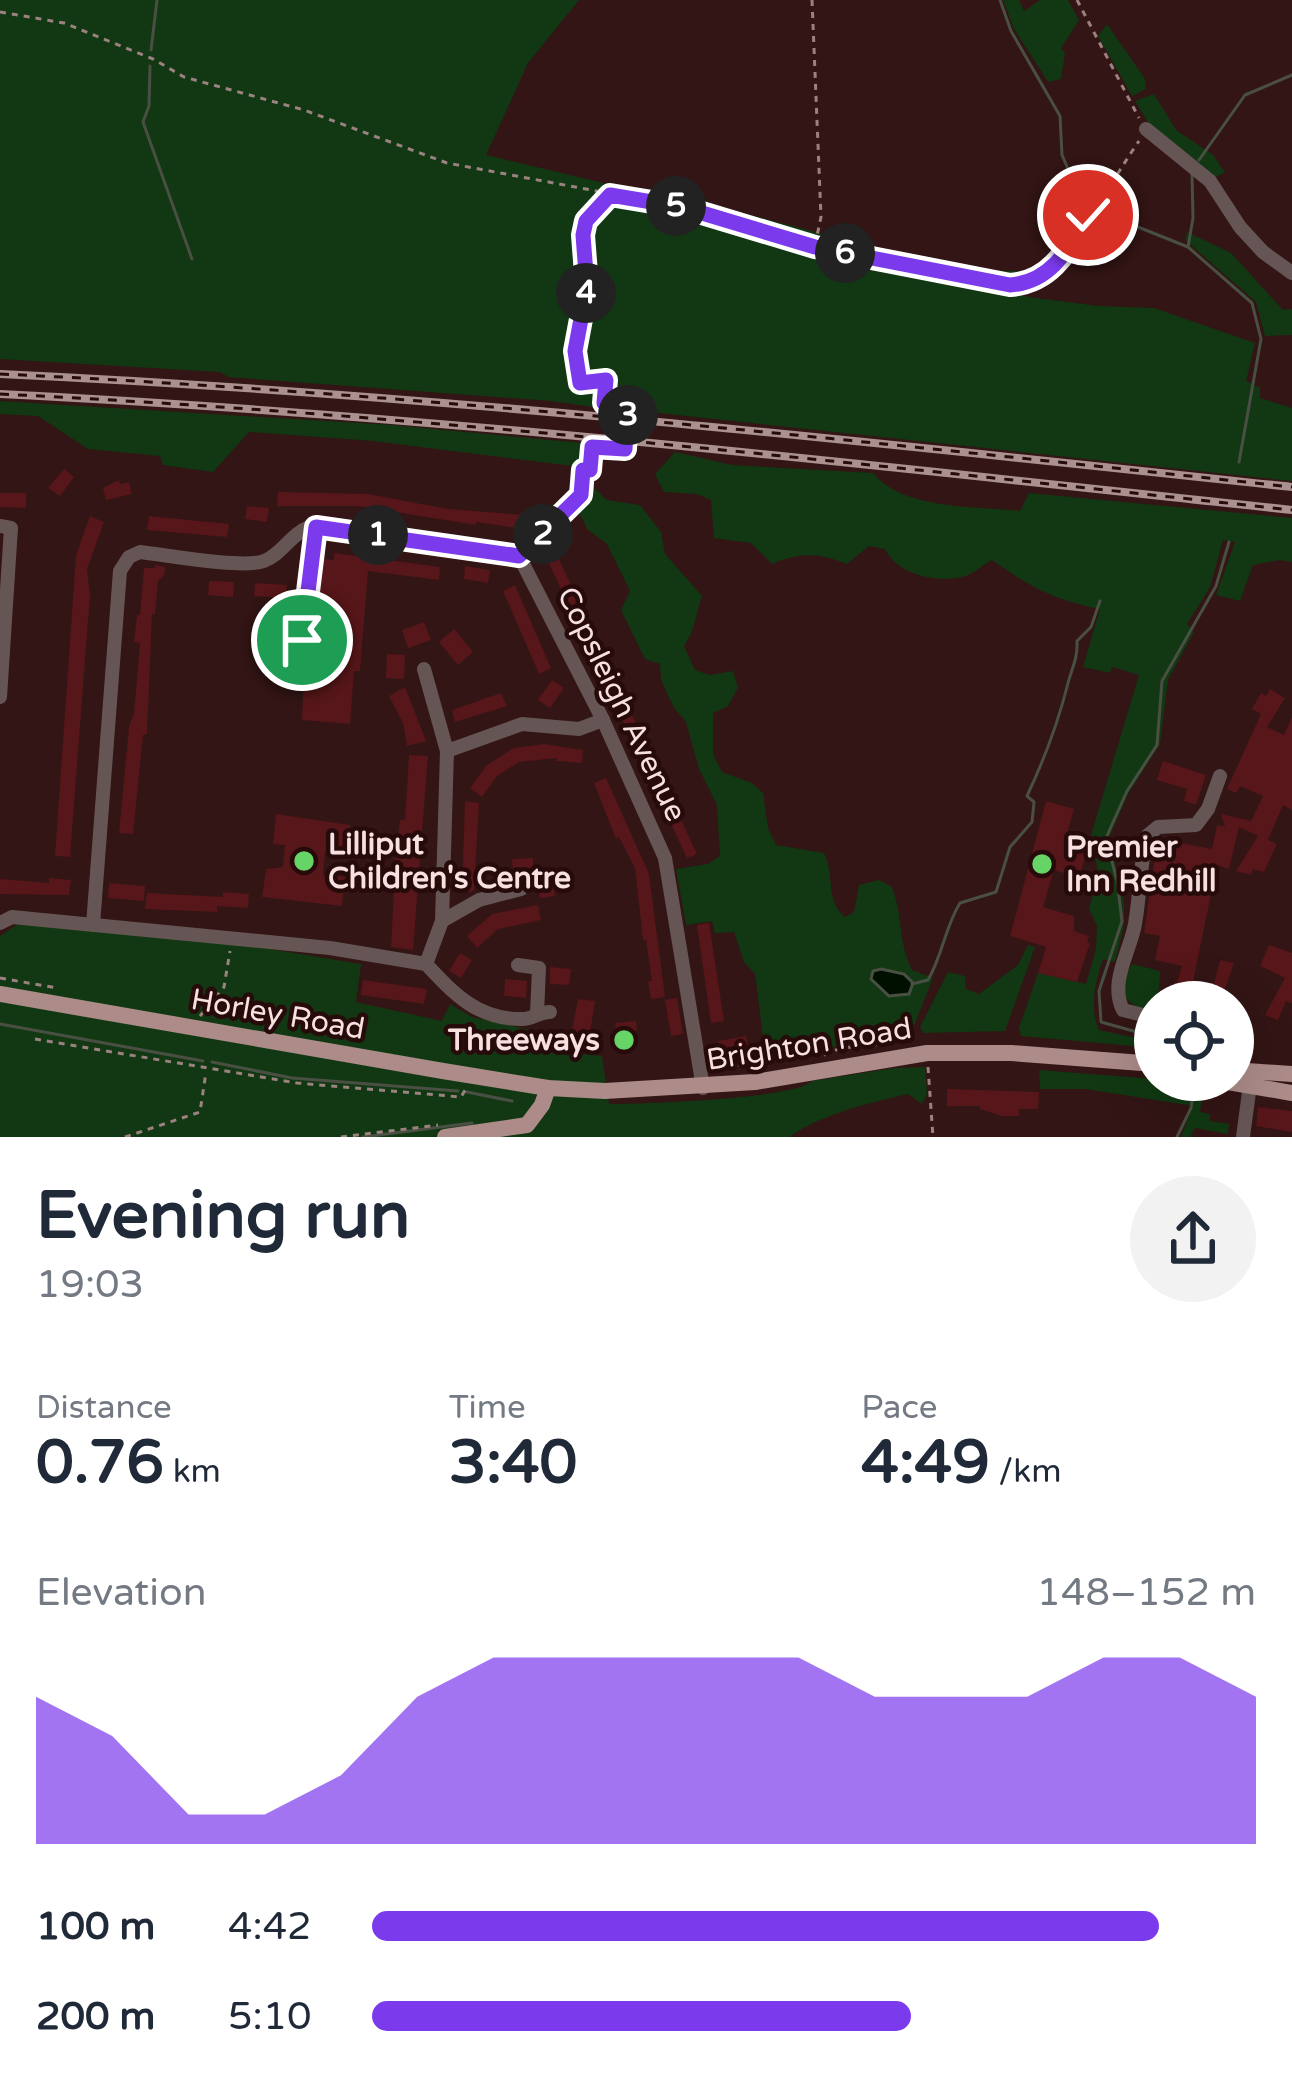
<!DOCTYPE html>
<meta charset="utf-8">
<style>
body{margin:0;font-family:"Varela Round",sans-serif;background:#f2f2f3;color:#1f2937;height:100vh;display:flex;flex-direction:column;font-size:45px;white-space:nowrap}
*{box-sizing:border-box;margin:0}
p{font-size:39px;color:#747a83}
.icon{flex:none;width:66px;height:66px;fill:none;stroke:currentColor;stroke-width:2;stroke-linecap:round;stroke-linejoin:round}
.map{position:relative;height:1137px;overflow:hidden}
.side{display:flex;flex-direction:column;background:#fff;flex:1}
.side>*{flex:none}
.buttons{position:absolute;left:1134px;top:981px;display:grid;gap:24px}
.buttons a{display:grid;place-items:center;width:120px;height:120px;border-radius:50%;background:#fff;box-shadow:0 12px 48px #0002;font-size:60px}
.pin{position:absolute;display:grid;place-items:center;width:102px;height:102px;color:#fff;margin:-51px;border:6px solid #fff;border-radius:50%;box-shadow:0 3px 12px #0007}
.km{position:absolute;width:60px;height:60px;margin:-30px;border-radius:50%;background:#222;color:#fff;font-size:33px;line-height:60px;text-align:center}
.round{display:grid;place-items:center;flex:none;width:126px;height:126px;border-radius:63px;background:#f2f2f3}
.summary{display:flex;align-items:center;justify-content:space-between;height:204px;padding:0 36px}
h1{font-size:66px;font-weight:700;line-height:90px}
.metrics{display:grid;grid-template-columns:repeat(3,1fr);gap:18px;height:204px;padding:12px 36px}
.metrics div{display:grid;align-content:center}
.metrics b{font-size:60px;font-weight:700}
.metrics small{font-size:33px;font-weight:400}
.metrics p{font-size:33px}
.chart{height:336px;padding:24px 36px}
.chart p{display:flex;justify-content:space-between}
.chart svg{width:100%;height:216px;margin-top:12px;fill:#7c3aed;opacity:.7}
ul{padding:0 36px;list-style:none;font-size:39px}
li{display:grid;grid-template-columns:192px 144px 1fr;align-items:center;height:90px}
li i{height:30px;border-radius:15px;background:#7c3aed}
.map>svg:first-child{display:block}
.green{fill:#113812}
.water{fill:#001000;stroke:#4a4f43;stroke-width:3}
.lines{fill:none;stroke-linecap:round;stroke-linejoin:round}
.stream{stroke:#4a4f43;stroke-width:3}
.building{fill:#571619}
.path{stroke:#9b8281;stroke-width:3;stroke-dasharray:6 6;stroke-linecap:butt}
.minor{stroke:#655554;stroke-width:14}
.major{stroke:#ac8b89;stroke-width:16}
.rail-casing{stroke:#aa9190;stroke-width:8}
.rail{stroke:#270b0b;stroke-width:3;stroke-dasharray:9;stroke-linecap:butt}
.path-bridge{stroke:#9b8281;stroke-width:3;stroke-dasharray:6 6;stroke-linecap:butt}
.route-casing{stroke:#fff;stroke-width:24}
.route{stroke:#7c3aed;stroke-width:15}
.poi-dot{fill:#66d466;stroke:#270b0b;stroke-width:4.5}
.labels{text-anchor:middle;stroke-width:9;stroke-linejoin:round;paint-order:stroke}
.street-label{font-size:30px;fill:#f7e1e0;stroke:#270b0b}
.poi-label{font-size:30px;font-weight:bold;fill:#f7e1e0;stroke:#270b0b;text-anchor:start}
</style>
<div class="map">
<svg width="1292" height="1137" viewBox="0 0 1292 1137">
<rect width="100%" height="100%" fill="#321514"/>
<g class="green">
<path d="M0,0H579L528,63L486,155L608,184L659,191L961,270L1022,271L1023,295L1029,297L1098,306L1154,308L1255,343L1246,381L1260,388V398L1292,408V481L630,410L631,402L607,399L609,378L581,381C572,346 589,317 589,283C590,256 576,230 600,210L598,207L585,213L580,249L585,288L573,362L578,388L602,382L600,408L551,401L228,377L220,372L0,359Z"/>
<polygon points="1003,0 1019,0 1024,11 1040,0 1068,0 1079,20 1061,48 1065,53 1061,79 1048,82 1014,29"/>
<polygon points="1107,24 1145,79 1146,89 1132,96 1098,36"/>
<polygon points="1154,94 1176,130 1213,155 1225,172 1214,178 1148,122 1135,101"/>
<polygon points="1187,232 1231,253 1283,310 1292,309 1292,335 1265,336 1256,302 1185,240"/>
<polygon points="0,401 392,425 582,443 581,467 373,441 249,432 213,472 163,465 160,456 88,449 38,416 0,414"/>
<path d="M675,452L732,465L873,473C903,510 975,506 1020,511L1029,493L1292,518V562L1280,560L1253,565L1240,601L1216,595L1235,542L1223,540L1210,587L1187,624L1194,632L1168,680L1160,744L1128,794L1109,838L1124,902V925L1115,962L1103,959C1095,984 1089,1005 1099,1030L1155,1042V1048L1021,1036L1019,1028L1038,973L1086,984L1096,949L1097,926L1089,909L1098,872L1091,835L1139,675L1112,667L1110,673L1083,667L1100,609C1054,600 1030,587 992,560C984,564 974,573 966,576C939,584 897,575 885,549L869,546L847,564C818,553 802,552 772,564L751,543L714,538L711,500L697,494L664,492L655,474Z"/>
<path d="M585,472H592L594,488L607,500L640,505L661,532L665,554L702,596C695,615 696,629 684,646L695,670L709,675L733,671L738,688L728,706L713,713V754L722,772L752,783L763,793L768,828L776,845L824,853C835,874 825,902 845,917L854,912L859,885L879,880L892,887C903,915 898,943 912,970L933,978L909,1038L839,1046L780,1061L766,1060L755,974L744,962L734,932L715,933L712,921L686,925L676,869L708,864L720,856L717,805L699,769L686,722L674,708L661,680L660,664L645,659L621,610L630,591L607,544L588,530L575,505L582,498Z"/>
<path d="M18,924L244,945L361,964L356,1002L442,1021L450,1004L472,1017L545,1033L549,1051L602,1056L609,1104C642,1104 794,1099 812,1081L894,1068L925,1067L927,1095L922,1104L908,1094C869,1103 822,1114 789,1137H0V936Z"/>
<polygon points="1028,945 1035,947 1005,1031 923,1033 920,1027 948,972 965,976 966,989 979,994 1018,965"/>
<path d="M1132,964L1160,971L1159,990L1150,1010C1121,1006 1118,987 1132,964Z"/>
<polygon points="1039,1070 1155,1079 1203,1089 1200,1112 1210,1114 1210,1121 1229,1124 1228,1134 1195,1128 1190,1137 1181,1137 1193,1106 1086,1089 1040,1089"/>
</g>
<polygon class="water" points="881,969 904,974 913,983 909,994 889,996 871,979 873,971"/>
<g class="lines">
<g class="stream">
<polyline points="1000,0 1011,31 1060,116 1062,155 1082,201 1109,223 1133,225 1188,247 1252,303 1261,339 1239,462"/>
<polyline points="151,50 157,0"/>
<polyline points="150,66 149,106 143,122 192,259"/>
<polyline points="1199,160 1245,95 1292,75"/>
<polyline points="1188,247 1193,218 1192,174"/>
<path d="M912,984L928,980C943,954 945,927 960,903L996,892L1010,847L1032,822L1034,802L1027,796C1044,760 1057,726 1067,687C1071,669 1078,660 1077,641L1091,627L1100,601"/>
<polyline points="0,1024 203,1061"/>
<polyline points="1155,1037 1101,1022 1099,991 1122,921 1117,881 1106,838 1127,791 1157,745 1162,681 1216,586 1229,542"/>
<polyline points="212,1062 292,1078 458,1091"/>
<polyline points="467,1092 512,1101"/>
<polyline points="363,1137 472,1123"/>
<polyline points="1177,1137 1191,1108 1194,1089"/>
</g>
</g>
<g class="building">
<polygon points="64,469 74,477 60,496 48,488"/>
<polygon points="119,480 120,484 129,482 132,494 106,500 103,488"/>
<polygon points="278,492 368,494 448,509 538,516 536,531 476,522 476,525 359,506 277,506"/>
<polygon points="0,493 26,493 26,508 0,507"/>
<polygon points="247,506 269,508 267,522 245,519"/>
<polygon points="90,516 104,522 87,569 90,595 70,857 55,856 76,555"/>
<polygon points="149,516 229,524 227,537 147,530"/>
<polygon points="549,538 697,854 687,858 539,542"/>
<polygon points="334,553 440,567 439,580 368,571 360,671 354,671 350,724 302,720 305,651 313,641 323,559 334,560"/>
<polygon points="155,565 165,567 164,575 158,581 155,614 152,614 147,734 143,735 133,834 119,833 129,727 134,713 140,643 134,642 137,615 140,615 144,568 155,568"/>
<polygon points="465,566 490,570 488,583 464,579"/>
<polygon points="209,581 234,582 233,597 208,595"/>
<polygon points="255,583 287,585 286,598 254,596"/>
<polygon points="515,585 551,668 539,674 503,591"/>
<polygon points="424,622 431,640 408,648 402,630"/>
<polygon points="454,629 473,652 458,665 439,642"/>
<polygon points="387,654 405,655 404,679 386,678"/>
<polygon points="552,680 564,688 550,708 538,700"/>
<polygon points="405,687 426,741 407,746 403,723 389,696"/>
<polygon points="1270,689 1285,698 1267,727 1284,735 1292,717 1292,810 1283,805 1268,840 1277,844 1264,872 1253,869 1251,875 1236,871 1258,836 1239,827 1229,869 1217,865 1193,982 1213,988 1220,960 1234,963 1220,1002 1209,1002 1174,992 1182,966 1155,960 1160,936 1144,933 1156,849 1161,839 1212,849 1217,825 1225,827 1221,814 1251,821 1263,796 1240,786 1236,793 1227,789 1261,714 1252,709 1261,693 1266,696"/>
<polygon points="501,693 507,706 455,722 452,710"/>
<polygon points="544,744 583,750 582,763 556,761 557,758 519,762 497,776 482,797 470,788 487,765 514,748"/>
<polygon points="409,755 428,756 413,950 391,947 396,849 400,820 405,820"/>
<polygon points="1163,761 1206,775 1196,805 1184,801 1187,789 1157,780"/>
<polygon points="606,778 649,874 665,997 651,999 648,981 652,981 646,940 643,940 635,868 619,837 616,839 594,783"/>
<polygon points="465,801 479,803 474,890 471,892 462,891"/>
<polygon points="1046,801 1074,809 1066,837 1089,844 1079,878 1054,870 1043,907 1074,916 1074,931 1089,936 1087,942 1090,943 1077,982 1038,973 1046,947 1010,936"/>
<polygon points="276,814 350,825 347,854 325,852 323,875 345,877 342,906 262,897 266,869 283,867 285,845 273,844"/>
<polygon points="533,858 533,873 513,874 512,859"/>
<polygon points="552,875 555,896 540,898 538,877"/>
<polygon points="49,878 71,880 69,895 0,894 0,879 49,883"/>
<polygon points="109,883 145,886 144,901 108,898"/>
<polygon points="223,892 249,894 248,908 217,906 217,912 145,909 147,893 223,897"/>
<polygon points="538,905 541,920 498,929 477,948 467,936 492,914"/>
<polygon points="709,923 724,1021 711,1023 697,925"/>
<polygon points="1269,945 1292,953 1292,1003 1286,1001 1278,1020 1265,1015 1285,978 1260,966"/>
<polygon points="460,953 472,960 461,978 449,971"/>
<polygon points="550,967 571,969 569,985 550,984"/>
<polygon points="505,979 527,981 526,998 504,996"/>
<polygon points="363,980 427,989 424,1004 361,995"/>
<polygon points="677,998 683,1034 671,1036 665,1000"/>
<polygon points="578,999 595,1001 588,1047 569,1045"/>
<polygon points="636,1021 637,1031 632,1031 634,1048 617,1049 615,1023"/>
<polygon points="746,1036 748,1048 721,1053 718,1041"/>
<polygon points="947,1089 1039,1092 1038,1109 1019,1109 1019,1116 1002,1116 980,1109 980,1106 947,1106"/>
<polygon points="1258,1107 1292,1111 1292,1132 1256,1126"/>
</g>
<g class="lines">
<g class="path">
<polyline points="812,0 821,217 815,245"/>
<polyline points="1077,0 1139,118"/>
<path d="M0,12L64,23L153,59L184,77L304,110L447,163L682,207L815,247L1009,285C1019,285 1029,285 1037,280C1068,261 1115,175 1139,141"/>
<path d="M609,196C602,207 590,213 585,225C578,244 587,262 587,281C588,317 572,346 580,383L606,380L604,403L628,405V410"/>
<polyline points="528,545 581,495 583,469 590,470 592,447 625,449 625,440"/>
<polyline points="0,978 57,988"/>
<polyline points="200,1016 224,987 230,951"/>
<polyline points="35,1039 297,1083 461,1097 467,1087"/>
<polyline points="824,1055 841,1048 885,1044"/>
<polyline points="712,1066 768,1064"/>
<polyline points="928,1067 933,1137"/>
<polyline points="125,1137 200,1112 206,1072"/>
<polyline points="341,1137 438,1125"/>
</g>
<g class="minor">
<polyline points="1146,129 1210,181 1240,227 1263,252 1292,273"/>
<polyline points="0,526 11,528 0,697"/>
<polyline points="302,640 316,527"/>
<polyline points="424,669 447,751 442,921 426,964"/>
<polyline points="447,751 522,724 579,729 603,720"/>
<polyline points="442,921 479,900 521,889"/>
<polyline points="0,923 12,917 330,948 426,964"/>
<path d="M93,925L120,571L129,557L140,552C167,555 242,569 264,561C281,555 291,534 309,527L519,556L603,720L665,858L703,1088"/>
<path d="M426,964C454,994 478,1020 523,1019C533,1019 539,1012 550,1012"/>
<polyline points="518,965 539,968 537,1014"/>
<path d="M1155,1018L1123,1010C1109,982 1130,952 1135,924C1140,895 1140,865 1147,836L1158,827L1196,825L1208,809L1220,776"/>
<polyline points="1243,1137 1251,1077"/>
</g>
<g class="major">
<polyline points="0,994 443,1071 548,1088 605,1091 755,1082 927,1053 1011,1053 1155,1064"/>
<polyline points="1233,1070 1292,1074"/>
<polyline points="1216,1080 1292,1093"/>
<polyline points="445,1137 527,1125 542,1105 548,1088"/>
</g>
<defs>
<g id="rail">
<path d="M0,374C432,394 862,441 1292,487"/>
<path d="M0,394C432,415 862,464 1292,510"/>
</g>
</defs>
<use href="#rail" class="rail-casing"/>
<use href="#rail" class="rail"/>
<polyline class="path-bridge" points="625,440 628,410"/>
</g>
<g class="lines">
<defs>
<path id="route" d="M302,640L316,527L519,556L581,495L583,470H590L592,447L625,449L628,405L604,403L606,380L580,383L575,351L587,287L583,235L586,221L610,195L682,207L815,247L1010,285C1052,282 1068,249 1088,215"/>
</defs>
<use href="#route" class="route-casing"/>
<use href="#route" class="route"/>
</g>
<g class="poi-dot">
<circle cx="304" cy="861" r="12"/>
<circle cx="1042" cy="864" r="12"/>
<circle cx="624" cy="1040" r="12"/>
</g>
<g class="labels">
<g class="street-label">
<text transform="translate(622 704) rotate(64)" y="10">Copsleigh Avenue</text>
<text transform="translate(278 1014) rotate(10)" y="10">Horley Road</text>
<text transform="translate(809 1044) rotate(-9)" y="10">Brighton Road</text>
</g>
<g class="poi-label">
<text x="328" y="854">Lilliput<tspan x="328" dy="34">Children's Centre</tspan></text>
<text x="1066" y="857">Premier<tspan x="1066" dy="34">Inn Redhill</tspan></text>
<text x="600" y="1050" text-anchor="end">Threeways</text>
</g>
</g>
</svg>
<div class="buttons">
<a><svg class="icon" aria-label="locate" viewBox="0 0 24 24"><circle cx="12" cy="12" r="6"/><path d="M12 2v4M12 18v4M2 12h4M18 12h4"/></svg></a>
</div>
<div class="pin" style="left:302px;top:640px;background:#1e9e55"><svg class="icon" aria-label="arrive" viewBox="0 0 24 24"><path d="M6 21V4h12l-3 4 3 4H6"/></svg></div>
<div class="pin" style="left:1088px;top:215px;background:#d93025"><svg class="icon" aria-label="check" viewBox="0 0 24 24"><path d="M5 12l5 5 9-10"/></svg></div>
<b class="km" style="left:378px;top:535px">1</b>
<b class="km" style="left:543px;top:534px">2</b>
<b class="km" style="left:628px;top:415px">3</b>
<b class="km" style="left:586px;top:293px">4</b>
<b class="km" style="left:676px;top:206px">5</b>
<b class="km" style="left:845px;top:253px">6</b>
</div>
<section class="side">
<div class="summary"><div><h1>Evening run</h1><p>19:03</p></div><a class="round"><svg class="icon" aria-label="share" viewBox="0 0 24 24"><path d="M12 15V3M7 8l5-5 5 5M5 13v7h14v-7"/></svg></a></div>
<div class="metrics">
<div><p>Distance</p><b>0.76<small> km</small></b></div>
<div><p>Time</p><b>3:40</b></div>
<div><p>Pace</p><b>4:49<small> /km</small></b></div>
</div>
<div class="chart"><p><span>Elevation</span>148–152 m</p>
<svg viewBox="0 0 160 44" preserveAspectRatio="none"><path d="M0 44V14L10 22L20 38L30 38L40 30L50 14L60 6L70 6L80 6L90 6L100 6L110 14L120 14L130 14L140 6L150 6L160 14V44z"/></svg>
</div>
<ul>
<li><b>100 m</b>4:42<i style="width:89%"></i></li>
<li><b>200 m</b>5:10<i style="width:61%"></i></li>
</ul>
</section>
